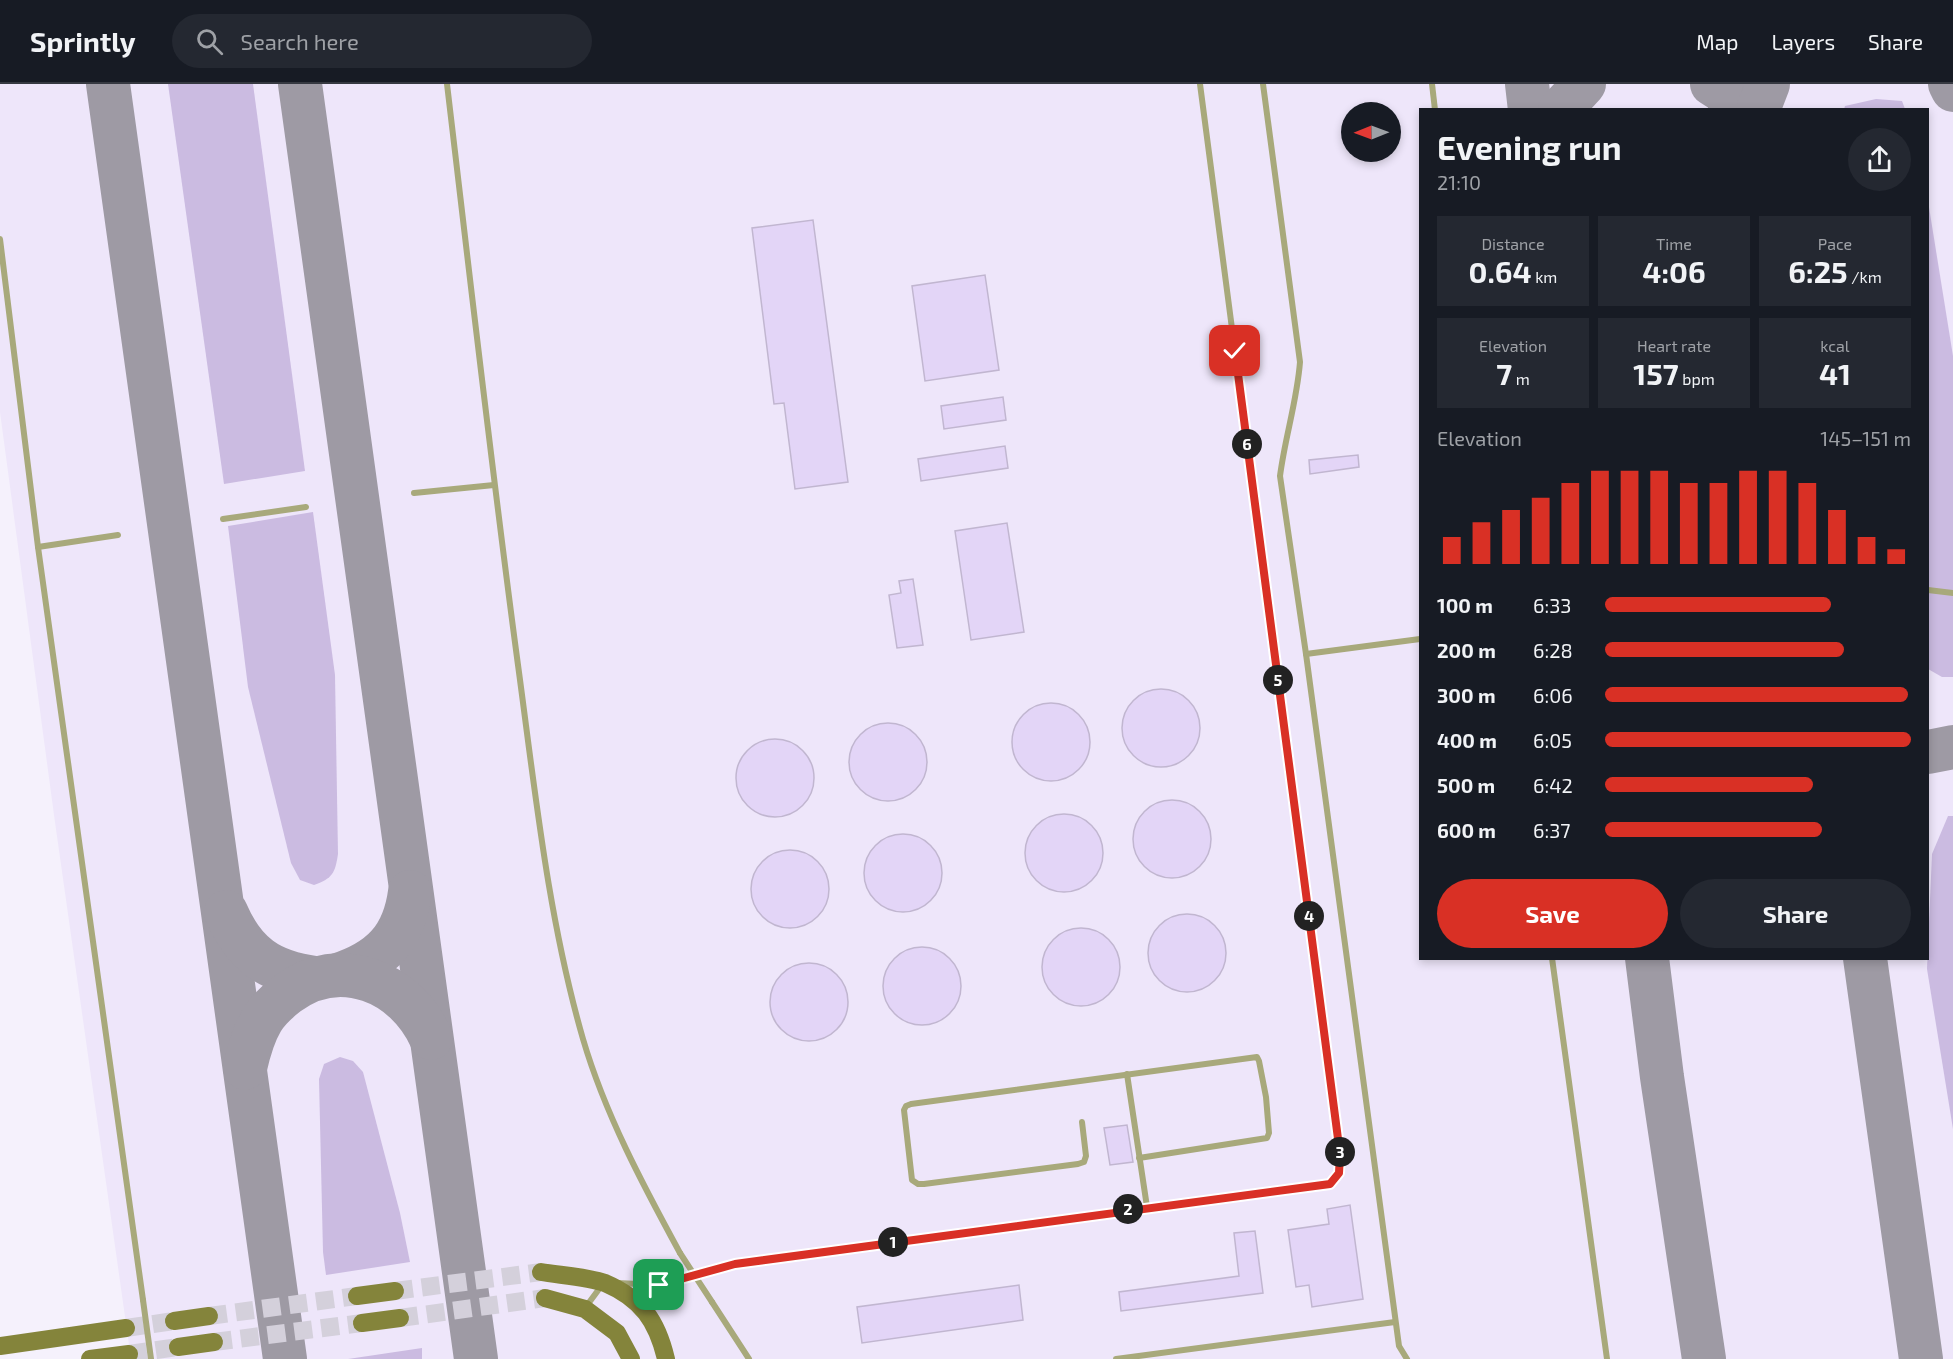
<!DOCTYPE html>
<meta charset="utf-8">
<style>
body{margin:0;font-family:"Exo 2",sans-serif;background:#242831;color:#f1f3f6;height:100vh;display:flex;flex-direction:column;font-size:22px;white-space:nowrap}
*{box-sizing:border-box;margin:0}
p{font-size:20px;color:#9ea1a6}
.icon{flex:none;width:33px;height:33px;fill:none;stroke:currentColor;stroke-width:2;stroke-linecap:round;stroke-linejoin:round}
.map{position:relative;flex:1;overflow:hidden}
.panel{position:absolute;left:1419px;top:24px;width:510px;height:852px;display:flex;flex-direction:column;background:#171b24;border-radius:0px;box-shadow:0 3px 9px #0003}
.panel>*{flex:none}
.needle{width:39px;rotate:269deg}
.buttons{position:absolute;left:1341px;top:18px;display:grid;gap:12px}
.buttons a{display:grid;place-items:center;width:60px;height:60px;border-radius:50%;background:#171b24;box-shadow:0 3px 9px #0003;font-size:30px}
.pin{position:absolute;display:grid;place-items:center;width:51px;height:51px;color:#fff;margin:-26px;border-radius:12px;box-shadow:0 3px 9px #0006}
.km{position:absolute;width:30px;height:30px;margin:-15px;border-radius:50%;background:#222;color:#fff;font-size:16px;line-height:30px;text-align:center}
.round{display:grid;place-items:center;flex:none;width:63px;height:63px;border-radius:32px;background:#242831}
.overview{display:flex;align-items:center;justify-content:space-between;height:102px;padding:0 18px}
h1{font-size:33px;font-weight:700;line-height:45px}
.metrics{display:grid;grid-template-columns:repeat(3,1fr);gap:9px;height:102px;padding:6px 18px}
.metrics div{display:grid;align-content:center;border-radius:0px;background:#242831;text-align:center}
.metrics b{font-size:30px;font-weight:700}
.metrics small{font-size:16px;font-weight:400}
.metrics p{font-size:16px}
.chart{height:168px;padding:12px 18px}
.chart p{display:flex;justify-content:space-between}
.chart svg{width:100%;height:108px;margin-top:6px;stroke:#d93025;stroke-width:6}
.action{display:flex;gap:12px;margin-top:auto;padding:12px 18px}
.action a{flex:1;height:69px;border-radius:36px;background:#d93025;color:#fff;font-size:24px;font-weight:700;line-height:69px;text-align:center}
.action a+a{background:#242831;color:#f1f3f6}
ul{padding:0 18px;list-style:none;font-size:20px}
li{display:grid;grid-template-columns:96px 72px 1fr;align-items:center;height:45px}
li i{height:15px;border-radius:8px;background:#d93025}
header{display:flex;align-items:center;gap:36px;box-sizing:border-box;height:84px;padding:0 30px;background:#171b24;border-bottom:2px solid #363941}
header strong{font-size:28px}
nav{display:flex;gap:33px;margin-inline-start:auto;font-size:21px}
.search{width:420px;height:54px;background:#242831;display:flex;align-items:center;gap:15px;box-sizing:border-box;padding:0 21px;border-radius:33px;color:#9ea1a6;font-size:22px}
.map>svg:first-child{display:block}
.built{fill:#eee6fa;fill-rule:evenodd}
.green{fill:#cbbbe1}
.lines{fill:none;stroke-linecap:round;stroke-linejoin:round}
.taxiway{stroke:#9e9aa4;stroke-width:44}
.building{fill:#e3d5f7;stroke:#c1b6d0;stroke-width:1.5}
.secondary-tunnel{stroke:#d4d0db;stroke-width:18;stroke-dasharray:18 9;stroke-linecap:butt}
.lane{stroke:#a8a97b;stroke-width:6}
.secondary{stroke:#84843b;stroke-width:18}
.lane-bridge{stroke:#a8a97b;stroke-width:6}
.route-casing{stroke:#fff;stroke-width:12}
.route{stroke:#d93025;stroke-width:8}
</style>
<header>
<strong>Sprintly</strong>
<div class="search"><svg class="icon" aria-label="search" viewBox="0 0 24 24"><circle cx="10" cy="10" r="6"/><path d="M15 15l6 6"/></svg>Search here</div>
<nav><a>Map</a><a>Layers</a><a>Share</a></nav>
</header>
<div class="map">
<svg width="1953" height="1275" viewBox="0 0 1953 1275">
<rect width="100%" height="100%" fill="#f5f1fc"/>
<path class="built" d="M0,0H1953V1275H131L54,731L0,328ZM1420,26H1928V874H1420ZM1352,28H1390V68H1352Z"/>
<g class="green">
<polygon points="168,0 253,0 305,387 224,400"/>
<polygon points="1876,15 1902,17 1905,25 1844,25 1845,22"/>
<polygon points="1928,117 1953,272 1953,593 1942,593 1928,585"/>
<path d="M313,428L335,591L338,770C335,789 333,794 314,801L300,796L291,779L248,603L228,442Z"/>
<polygon points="1948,732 1953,732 1953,1045 1927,885 1932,770"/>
<polygon points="340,973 353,977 363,988 400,1129 410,1178 326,1191 323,1168 319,995 324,980"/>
<polygon points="422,1264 422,1275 348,1275"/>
</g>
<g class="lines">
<g class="taxiway">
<polyline points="108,0 285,1275"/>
<polyline points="300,0 476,1275"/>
<polyline points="1527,0 1530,26"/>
<polyline points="1712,0 1723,7 1737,26"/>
<polyline points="1950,0 1953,6"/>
<polyline points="1560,26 1584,0"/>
<polyline points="1758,26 1768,0"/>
<polyline points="1928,668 1953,663"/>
<path d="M226,828C244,870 269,888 315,894"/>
<polyline points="1647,874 1662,993 1704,1275"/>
<polyline points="1865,874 1921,1275"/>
<path d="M338,891C381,877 404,854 410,808"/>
<path d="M245,984C249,966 253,951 262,936C268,926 278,917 287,910C340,870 406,898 431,954"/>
</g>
</g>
<g class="building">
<polygon points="813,136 848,398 795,405 784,319 774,320 752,144"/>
<polygon points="985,191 999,286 925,297 912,202"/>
<polygon points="1003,313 1006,336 944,345 941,322"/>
<polygon points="1005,362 1008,384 921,397 918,375"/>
<polygon points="1358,371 1359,383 1310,390 1309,376"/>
<polygon points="1007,439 1024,548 971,556 955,447"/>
<polygon points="913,495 923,561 897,564 889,511 901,509 899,497"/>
<circle cx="1161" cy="644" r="39"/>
<circle cx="1051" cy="658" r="39"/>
<circle cx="888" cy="678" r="39"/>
<circle cx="775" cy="694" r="39"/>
<circle cx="1172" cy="755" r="39"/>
<circle cx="1064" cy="769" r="39"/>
<circle cx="903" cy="789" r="39"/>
<circle cx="790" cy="805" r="39"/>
<circle cx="1187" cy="869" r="39"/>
<circle cx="1081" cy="883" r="39"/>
<circle cx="922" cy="902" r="39"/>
<circle cx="809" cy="918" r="39"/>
<polygon points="1127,1041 1133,1078 1110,1081 1104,1044"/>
<polygon points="1350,1121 1363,1215 1312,1223 1309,1201 1296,1203 1288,1146 1329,1140 1327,1125"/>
<polygon points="1255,1147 1263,1209 1121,1227 1119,1208 1239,1192 1234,1149"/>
<polygon points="1019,1201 1023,1236 862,1259 857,1223"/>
</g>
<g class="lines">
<g class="secondary-tunnel">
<polyline points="395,1207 541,1188"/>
<polyline points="209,1232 357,1212"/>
<polyline points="400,1234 545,1214"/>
<polyline points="126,1244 174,1237"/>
<polyline points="214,1258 362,1239"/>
<polyline points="129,1270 178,1263"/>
</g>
<g class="lane">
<path d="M447,0C470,194 492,388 518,581C535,706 548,834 583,955C605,1030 643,1101 680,1169"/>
<path d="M1263,0L1300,278C1297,317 1285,353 1280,392L1306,570L1399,1262L1407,1275"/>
<polyline points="1432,0 1435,26"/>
<polyline points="0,155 38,463 143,1216"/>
<polyline points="414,409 494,401"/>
<polyline points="223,435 306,423"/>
<polyline points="38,463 118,451"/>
<polyline points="1928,506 1953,509"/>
<polyline points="1306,570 1420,555"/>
<polyline points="1552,874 1607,1275"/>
<polyline points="1127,990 1147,1123"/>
<polyline points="1082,1038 1086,1072 1084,1078 1078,1080 924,1100 918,1100 912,1096 904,1026 906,1022 911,1020 1257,973 1259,977 1266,1013 1269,1049 1267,1054 1139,1074"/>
<polyline points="617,1199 659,1201 735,1180 1330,1100 1339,1089 1340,1070 1200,0"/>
<polyline points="712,1218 749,1275"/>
<polyline points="585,1224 602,1201"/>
<polyline points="1116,1275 1395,1238"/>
</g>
<g class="secondary">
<path d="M541,1188C558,1191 589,1193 605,1199C642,1215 657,1237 666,1275"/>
<polyline points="357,1212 395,1207"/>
<polyline points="545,1214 585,1225 617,1249 631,1275"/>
<polyline points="174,1237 209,1232"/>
<polyline points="362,1239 400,1234"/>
<polyline points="0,1262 126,1244"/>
<polyline points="178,1263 214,1258"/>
<polyline points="90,1275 129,1270"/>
</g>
<g class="lane-bridge">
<polyline points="680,1169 712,1218"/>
<polyline points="143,1216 151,1275"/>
</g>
</g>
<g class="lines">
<defs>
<polyline id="route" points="659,1201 735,1180 1330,1100 1339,1089 1340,1070 1235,267"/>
</defs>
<use href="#route" class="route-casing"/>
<use href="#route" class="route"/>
</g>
</svg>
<div class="buttons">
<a><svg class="needle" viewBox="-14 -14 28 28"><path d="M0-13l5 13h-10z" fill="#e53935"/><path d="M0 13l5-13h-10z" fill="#9ea1a6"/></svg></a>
</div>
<div class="pin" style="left:659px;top:1201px;background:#1e9e55"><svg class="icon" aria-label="arrive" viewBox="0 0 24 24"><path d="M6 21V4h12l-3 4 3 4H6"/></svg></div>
<div class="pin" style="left:1235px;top:267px;background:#d93025"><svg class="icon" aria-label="check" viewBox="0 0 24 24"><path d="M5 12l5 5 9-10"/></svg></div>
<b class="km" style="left:893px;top:1158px">1</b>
<b class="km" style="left:1128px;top:1125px">2</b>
<b class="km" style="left:1340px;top:1068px">3</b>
<b class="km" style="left:1309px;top:832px">4</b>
<b class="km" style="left:1278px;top:596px">5</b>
<b class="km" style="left:1247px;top:360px">6</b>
<section class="panel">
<div class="overview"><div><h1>Evening run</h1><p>21:10</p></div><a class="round"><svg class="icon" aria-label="share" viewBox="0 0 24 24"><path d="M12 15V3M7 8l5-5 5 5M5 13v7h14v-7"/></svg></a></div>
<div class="metrics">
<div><p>Distance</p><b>0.64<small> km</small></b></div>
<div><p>Time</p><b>4:06</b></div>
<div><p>Pace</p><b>6:25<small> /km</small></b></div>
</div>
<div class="metrics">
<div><p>Elevation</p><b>7<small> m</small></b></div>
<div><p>Heart rate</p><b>157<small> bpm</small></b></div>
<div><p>kcal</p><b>41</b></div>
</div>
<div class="chart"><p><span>Elevation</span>145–151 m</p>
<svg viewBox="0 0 160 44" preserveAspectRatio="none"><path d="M5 44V33M15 44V27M25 44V22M35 44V17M45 44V11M55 44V6M65 44V6M75 44V6M85 44V11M95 44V11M105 44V6M115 44V6M125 44V11M135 44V22M145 44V33M155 44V38"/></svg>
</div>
<ul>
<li><b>100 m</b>6:33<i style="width:74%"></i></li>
<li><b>200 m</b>6:28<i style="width:78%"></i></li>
<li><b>300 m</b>6:06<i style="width:99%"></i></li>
<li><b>400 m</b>6:05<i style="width:100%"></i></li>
<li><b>500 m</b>6:42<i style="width:68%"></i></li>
<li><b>600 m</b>6:37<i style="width:71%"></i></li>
</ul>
<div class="action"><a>Save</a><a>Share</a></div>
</section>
</div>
